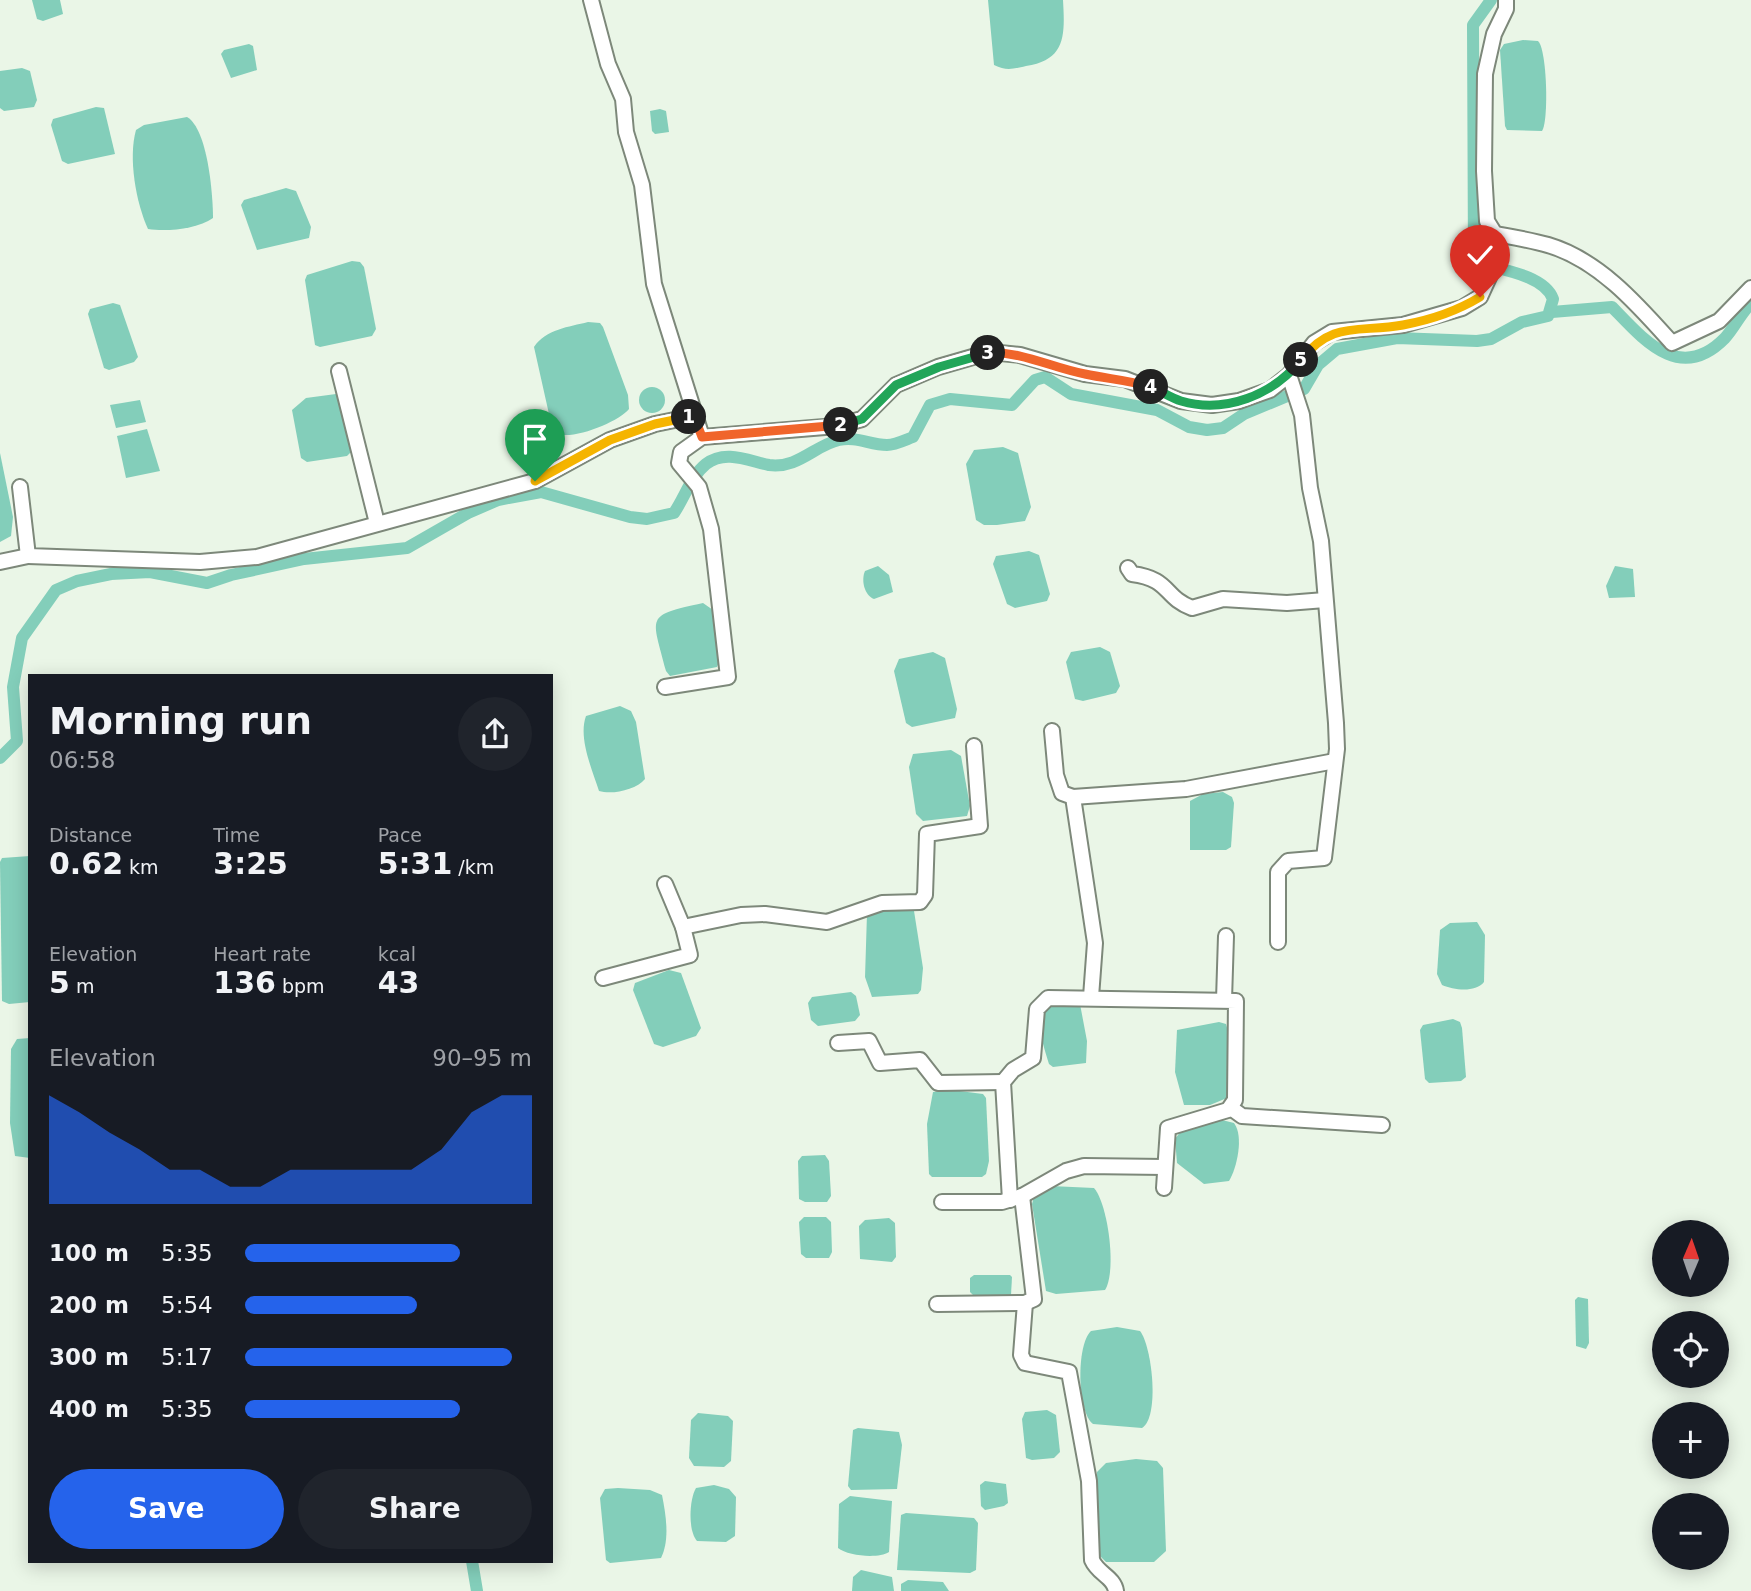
<!DOCTYPE html>
<meta charset="utf-8">
<style>
body{margin:0;font-family:"DejaVu Sans",sans-serif;background:#20242c;color:#f1f3f6;height:100vh;display:flex;flex-direction:column;font-size:26px;white-space:nowrap}
*{box-sizing:border-box;margin:0}
p{font-size:23px;color:#9ea1a6}
.icon{flex:none;width:38px;height:38px;fill:none;stroke:currentColor;stroke-width:2;stroke-linecap:round;stroke-linejoin:round}
.map{position:relative;flex:1;overflow:hidden}
.details{position:absolute;left:28px;top:674px;width:525px;height:889px;display:flex;flex-direction:column;background:#171b24;border-radius:0px;box-shadow:0 4px 18px #0003}
.details>*{flex:none}
.needle{width:46px;rotate:2deg}
.fabs{position:absolute;left:1652px;top:1220px;display:grid;gap:14px}
.fabs a{display:grid;place-items:center;width:77px;height:77px;border-radius:50%;background:#171b24;box-shadow:0 4px 18px #0003;font-size:35px}
.pin{position:absolute;display:grid;place-items:center;width:60px;height:60px;color:#fff;margin:-72px -30px;border-radius:50% 50% 50% 0;rotate:-45deg;box-shadow:0 0 7px #0007}
.pin .icon{rotate:45deg}
.km{position:absolute;width:35px;height:35px;margin:-18px;border-radius:50%;background:#222;color:#fff;font-size:19px;line-height:35px;text-align:center}
.round{display:grid;place-items:center;flex:none;width:74px;height:74px;border-radius:37px;background:#20242c}
.headline{display:flex;align-items:center;justify-content:space-between;height:119px;padding:0 21px}
h1{font-size:38px;font-weight:700;line-height:52px}
.figures{display:grid;grid-template-columns:repeat(3,1fr);gap:10px;height:119px;padding:7px 21px}
.figures div{display:grid;align-content:center}
.figures b{font-size:30px;font-weight:700}
.figures small{font-size:19px;font-weight:400}
.figures p{font-size:19px}
.chart{height:196px;padding:14px 21px}
.chart p{display:flex;justify-content:space-between}
.chart svg{width:100%;height:126px;margin-top:7px;fill:#2563eb;opacity:.7}
.button{display:flex;gap:14px;margin-top:auto;padding:14px 21px}
.button a{flex:1;height:80px;border-radius:42px;background:#2563eb;color:#fff;font-size:28px;font-weight:700;line-height:80px;text-align:center}
.button a+a{background:#20242c;color:#f1f3f6}
ul{padding:0 21px;list-style:none;font-size:23px}
li{display:grid;grid-template-columns:112px 84px 1fr;align-items:center;height:52px}
li i{height:18px;border-radius:9px;background:#2563eb}
.map>svg:first-child{display:block}
.water{fill:#83ceba}
.lines{fill:none;stroke-linecap:round;stroke-linejoin:round}
.canal{stroke:#83ceba;stroke-width:12}
.minor-casing{stroke:#7d887a;stroke-width:18}
.minor{stroke:#fff;stroke-width:14}
.split-1-casing{stroke:#fff;stroke-width:14}
.split-2-casing{stroke:#fff;stroke-width:14}
.split-3-casing{stroke:#fff;stroke-width:14}
.split-4-casing{stroke:#fff;stroke-width:14}
.split-5-casing{stroke:#fff;stroke-width:14}
.split-6-casing{stroke:#fff;stroke-width:14}
.split-1{stroke:#f5b400;stroke-width:9}
.split-2{stroke:#f0652b;stroke-width:9}
.split-3{stroke:#22a559;stroke-width:9}
.split-4{stroke:#f0652b;stroke-width:9}
.split-5{stroke:#22a559;stroke-width:9}
.split-6{stroke:#f5b400;stroke-width:9}
</style>
<div class="map">
<svg width="1751" height="1591" viewBox="0 0 1751 1591">
<rect width="100%" height="100%" fill="#eaf6e7"/>
<g class="water">
<polygon points="32,0 60,0 63,14 43,21 37,19"/>
<path d="M988,0H1063C1065,35 1066,60 1026,66C1013,69 1006,71 994,65Z"/>
<path d="M1523,40L1538,41C1547,49 1549,121 1542,131L1507,130L1505,126L1500,50L1504,44Z"/>
<polygon points="249,44 253,46 257,70 231,78 221,54 224,50"/>
<polygon points="22,68 30,71 37,100 34,107 4,111 0,108 0,71"/>
<polygon points="96,107 104,108 115,154 68,164 62,161 51,125 53,119"/>
<polygon points="660,109 666,111 669,132 655,134 652,131 650,111"/>
<path d="M187,117C208,129 213,196 213,218C197,229 167,232 148,229C136,203 128,158 136,130L144,125Z"/>
<polygon points="286,188 296,191 311,227 309,238 257,250 241,205 244,200"/>
<polygon points="352,261 360,262 364,267 376,329 372,336 320,347 315,345 305,280 307,275"/>
<polygon points="113,303 120,305 138,357 134,362 109,370 104,368 88,314 90,309"/>
<path d="M588,322L600,323L603,327L628,395L629,409C619,422 568,443 553,432L534,347C546,329 569,327 588,322Z"/>
<circle cx="652" cy="400" r="13"/>
<polygon points="336,394 340,396 353,442 352,451 347,456 307,462 301,458 292,410 306,398"/>
<polygon points="140,400 146,422 116,428 110,405"/>
<polygon points="147,429 160,471 126,478 117,436"/>
<polygon points="1003,447 1018,453 1031,507 1025,521 997,525 984,525 976,520 966,464 974,450"/>
<polygon points="0,453 13,517 11,536 0,542"/>
<polygon points="1029,551 1039,555 1050,594 1047,601 1015,608 1007,604 993,564 996,556"/>
<path d="M878,566L889,575L893,592L874,599C864,595 861,580 865,571Z"/>
<polygon points="1615,566 1633,569 1635,597 1609,598 1606,586"/>
<path d="M703,603L713,610L720,660L717,667L670,676L666,671C652,615 644,616 703,603Z"/>
<polygon points="1100,647 1110,652 1120,686 1116,693 1083,701 1075,699 1066,662 1071,652"/>
<polygon points="933,652 945,658 957,709 955,718 912,727 906,723 894,671 899,659"/>
<path d="M620,706L631,711L636,722L645,779C636,790 612,795 599,791C592,769 578,738 586,716Z"/>
<polygon points="951,750 961,756 970,806 967,816 923,821 916,814 909,767 913,754"/>
<polygon points="1223,792 1232,797 1234,803 1231,847 1226,850 1190,850 1190,801 1203,794"/>
<polygon points="30,856 30,1002 9,1004 2,1001 0,862 2,858"/>
<polygon points="911,909 914,911 923,968 921,990 918,994 872,997 865,977 867,914 882,910"/>
<path d="M1477,922L1485,935L1484,982C1475,993 1454,990 1442,985L1437,974L1440,930L1450,923Z"/>
<polygon points="669,970 681,973 701,1028 696,1036 663,1047 654,1044 633,990 635,983"/>
<polygon points="851,992 856,996 860,1015 855,1021 818,1026 811,1020 808,1003 812,997"/>
<path d="M1044,1004H1080L1087,1041L1086,1063L1053,1067L1049,1064C1044,1047 1034,1020 1044,1004Z"/>
<polygon points="1453,1019 1460,1022 1462,1028 1466,1077 1461,1081 1429,1083 1425,1079 1420,1030 1423,1025"/>
<polygon points="1219,1022 1226,1024 1229,1035 1227,1098 1210,1105 1184,1105 1175,1072 1177,1030"/>
<polygon points="30,1038 30,1158 15,1156 10,1123 11,1049 17,1039"/>
<polygon points="952,1090 983,1094 986,1098 989,1161 986,1174 982,1177 932,1177 929,1174 927,1124 933,1092"/>
<path d="M1222,1120L1234,1123C1244,1136 1237,1168 1229,1181L1204,1184L1177,1163L1175,1139L1181,1131Z"/>
<polygon points="825,1155 829,1161 831,1196 827,1202 805,1202 799,1199 798,1161 802,1156"/>
<path d="M1051,1186L1094,1188C1108,1204 1117,1271 1105,1290L1056,1294L1046,1291L1032,1204L1034,1197Z"/>
<polygon points="804,1217 826,1217 831,1222 832,1252 829,1258 806,1258 801,1254 799,1222"/>
<polygon points="889,1218 895,1223 896,1257 892,1262 860,1259 859,1226 865,1220"/>
<polygon points="974,1275 1010,1275 1012,1277 1011,1295 973,1295 970,1292 970,1278"/>
<polygon points="1578,1297 1588,1299 1589,1343 1586,1349 1576,1346 1575,1300"/>
<path d="M1117,1327L1140,1331C1152,1346 1160,1417 1142,1428L1093,1424C1077,1412 1076,1345 1091,1331Z"/>
<polygon points="1047,1410 1056,1415 1060,1452 1054,1458 1032,1460 1026,1458 1022,1419 1025,1412"/>
<polygon points="698,1413 728,1416 733,1421 731,1461 724,1467 694,1466 689,1458 691,1420"/>
<polygon points="858,1428 899,1432 902,1445 897,1489 851,1490 848,1486 853,1430"/>
<polygon points="1136,1459 1157,1461 1163,1468 1166,1551 1154,1562 1106,1562 1097,1553 1097,1472 1106,1463"/>
<polygon points="985,1481 1006,1484 1008,1503 1004,1506 985,1510 981,1506 980,1485"/>
<path d="M714,1485L729,1489L736,1497L735,1536L726,1542L697,1541C688,1531 689,1500 696,1488Z"/>
<path d="M618,1488L650,1490L662,1495C666,1515 670,1540 661,1558L610,1563L606,1560L600,1498L605,1489Z"/>
<path d="M850,1496L892,1501L889,1552C878,1559 848,1556 838,1548L839,1504Z"/>
<polygon points="906,1513 974,1518 978,1523 976,1570 970,1573 897,1570 901,1515"/>
<polygon points="861,1570 892,1577 894,1591 852,1591 853,1577"/>
<polygon points="908,1580 943,1582 949,1591 901,1591 901,1584"/>
</g>
<g class="lines">
<g class="canal">
<path d="M1552,312L1612,307C1644,340 1680,384 1725,338C1735,327 1741,313 1751,303"/>
<path d="M0,758L17,741L13,687L22,638L56,590L77,581L111,574L150,572L207,583L231,575L304,559L407,548L468,513L498,500L541,492L630,517L647,519L674,513C685,497 691,476 706,464C725,449 749,461 769,465C798,469 815,445 839,440C856,436 870,445 887,445C895,445 905,440 913,437L930,405L950,399L1012,405L1035,380L1045,377L1071,394L1157,410L1189,427L1207,430L1223,428L1244,414L1304,389L1318,365L1337,349L1397,338L1477,341L1491,339L1522,322L1548,316L1553,299C1544,274 1496,269 1474,262L1473,25L1491,0"/>
<polyline points="472,1561 477,1591"/>
</g>
<defs>
<g id="minor">
<polyline points="591,0 608,64 623,99 626,132 642,185 654,284 702,437"/>
<polyline points="1495,234 1487,221 1484,171 1485,74 1494,34 1506,9 1506,0"/>
<polyline points="339,371 377,523"/>
<polyline points="20,487 28,556 200,562 257,557 535,481 610,440 655,424 694,416"/>
<polyline points="0,562 28,556"/>
<path d="M1128,568L1132,574C1171,579 1163,597 1192,608L1223,599L1287,603L1325,600"/>
<path d="M665,687L728,677L711,529L699,487L679,463L681,452L702,437L837,426L862,419L896,385L938,367L990,352L1020,355L1085,374L1125,379L1181,401L1212,405L1239,401L1270,390L1289,375L1314,343L1332,332L1403,325L1462,308L1480,297L1496,262L1495,234C1512,237 1531,240 1548,245C1599,260 1638,305 1672,343L1719,321L1751,288"/>
<polyline points="1052,731 1056,775 1062,793 1073,797 1095,943 1091,997"/>
<polyline points="1073,797 1186,789 1335,761"/>
<polyline points="665,884 683,927 741,915 765,914 827,922 882,903 920,902 925,895 927,834 980,826 974,746"/>
<polyline points="1278,942 1278,872 1288,861 1324,858 1337,749 1336,723 1321,541 1310,488 1302,415 1289,375"/>
<polyline points="603,978 690,955 683,927"/>
<polyline points="1224,1000 1226,936"/>
<polyline points="838,1043 869,1041 880,1063 920,1060 938,1083 1003,1082"/>
<polyline points="1231,1108 1242,1116 1382,1125"/>
<polyline points="1010,1200 1003,1082 1013,1070 1033,1058 1037,1009 1048,998 1236,1001 1235,1100 1228,1110 1168,1128 1164,1188"/>
<polyline points="942,1202 1002,1202 1022,1196 1066,1171 1084,1166 1165,1167"/>
<path d="M1025,1303L1021,1355L1025,1363L1069,1372L1089,1481L1092,1560C1098,1574 1114,1577 1116,1591"/>
<polyline points="937,1304 1025,1303 1034,1299 1022,1196"/>
</g>
</defs>
<use href="#minor" class="minor-casing"/>
<use href="#minor" class="minor"/>
</g>
<g class="lines">
<defs>
<polyline id="split-1" points="535,481 610,440 655,424 689,417"/>
<polyline id="split-2" points="689,417 694,416 702,437 841,425"/>
<polyline id="split-3" points="841,425 862,419 896,385 939,367 988,353"/>
<path id="split-4" d="M988,353C1022,351 1052,368 1085,374C1108,379 1129,380 1151,387"/>
<path id="split-5" d="M1151,387C1161,391 1171,398 1181,401C1225,414 1273,395 1301,360"/>
<path id="split-6" d="M1301,360C1332,320 1359,333 1403,325C1430,320 1457,311 1480,297"/>
</defs>
<use href="#split-1" class="split-1-casing"/>
<use href="#split-2" class="split-2-casing"/>
<use href="#split-3" class="split-3-casing"/>
<use href="#split-4" class="split-4-casing"/>
<use href="#split-5" class="split-5-casing"/>
<use href="#split-6" class="split-6-casing"/>
<use href="#split-1" class="split-1"/>
<use href="#split-2" class="split-2"/>
<use href="#split-3" class="split-3"/>
<use href="#split-4" class="split-4"/>
<use href="#split-5" class="split-5"/>
<use href="#split-6" class="split-6"/>
</g>
</svg>
<div class="fabs">
<a><svg class="needle" viewBox="-14 -14 28 28"><path d="M0-13l5 13h-10z" fill="#e53935"/><path d="M0 13l5-13h-10z" fill="#9ea1a6"/></svg></a>
<a><svg class="icon" aria-label="locate" viewBox="0 0 24 24"><circle cx="12" cy="12" r="6"/><path d="M12 2v4M12 18v4M2 12h4M18 12h4"/></svg></a>
<a>+</a>
<a>−</a>
</div>
<div class="pin" style="left:535px;top:481px;background:#1e9e55"><svg class="icon" aria-label="arrive" viewBox="0 0 24 24"><path d="M6 21V4h12l-3 4 3 4H6"/></svg></div>
<div class="pin" style="left:1480px;top:297px;background:#d93025"><svg class="icon" aria-label="check" viewBox="0 0 24 24"><path d="M5 12l5 5 9-10"/></svg></div>
<b class="km" style="left:689px;top:417px">1</b>
<b class="km" style="left:841px;top:425px">2</b>
<b class="km" style="left:988px;top:353px">3</b>
<b class="km" style="left:1151px;top:387px">4</b>
<b class="km" style="left:1301px;top:360px">5</b>
<section class="details">
<div class="headline"><div><h1>Morning run</h1><p>06:58</p></div><a class="round"><svg class="icon" aria-label="share" viewBox="0 0 24 24"><path d="M12 15V3M7 8l5-5 5 5M5 13v7h14v-7"/></svg></a></div>
<div class="figures">
<div><p>Distance</p><b>0.62<small> km</small></b></div>
<div><p>Time</p><b>3:25</b></div>
<div><p>Pace</p><b>5:31<small> /km</small></b></div>
</div>
<div class="figures">
<div><p>Elevation</p><b>5<small> m</small></b></div>
<div><p>Heart rate</p><b>136<small> bpm</small></b></div>
<div><p>kcal</p><b>43</b></div>
</div>
<div class="chart"><p><span>Elevation</span>90–95 m</p>
<svg viewBox="0 0 160 44" preserveAspectRatio="none"><path d="M0 44V6L10 12L20 19L30 25L40 32L50 32L60 38L70 38L80 32L90 32L100 32L110 32L120 32L130 25L140 12L150 6L160 6V44z"/></svg>
</div>
<ul>
<li><b>100 m</b>5:35<i style="width:75%"></i></li>
<li><b>200 m</b>5:54<i style="width:60%"></i></li>
<li><b>300 m</b>5:17<i style="width:93%"></i></li>
<li><b>400 m</b>5:35<i style="width:75%"></i></li>
</ul>
<div class="button"><a>Save</a><a>Share</a></div>
</section>
</div>
